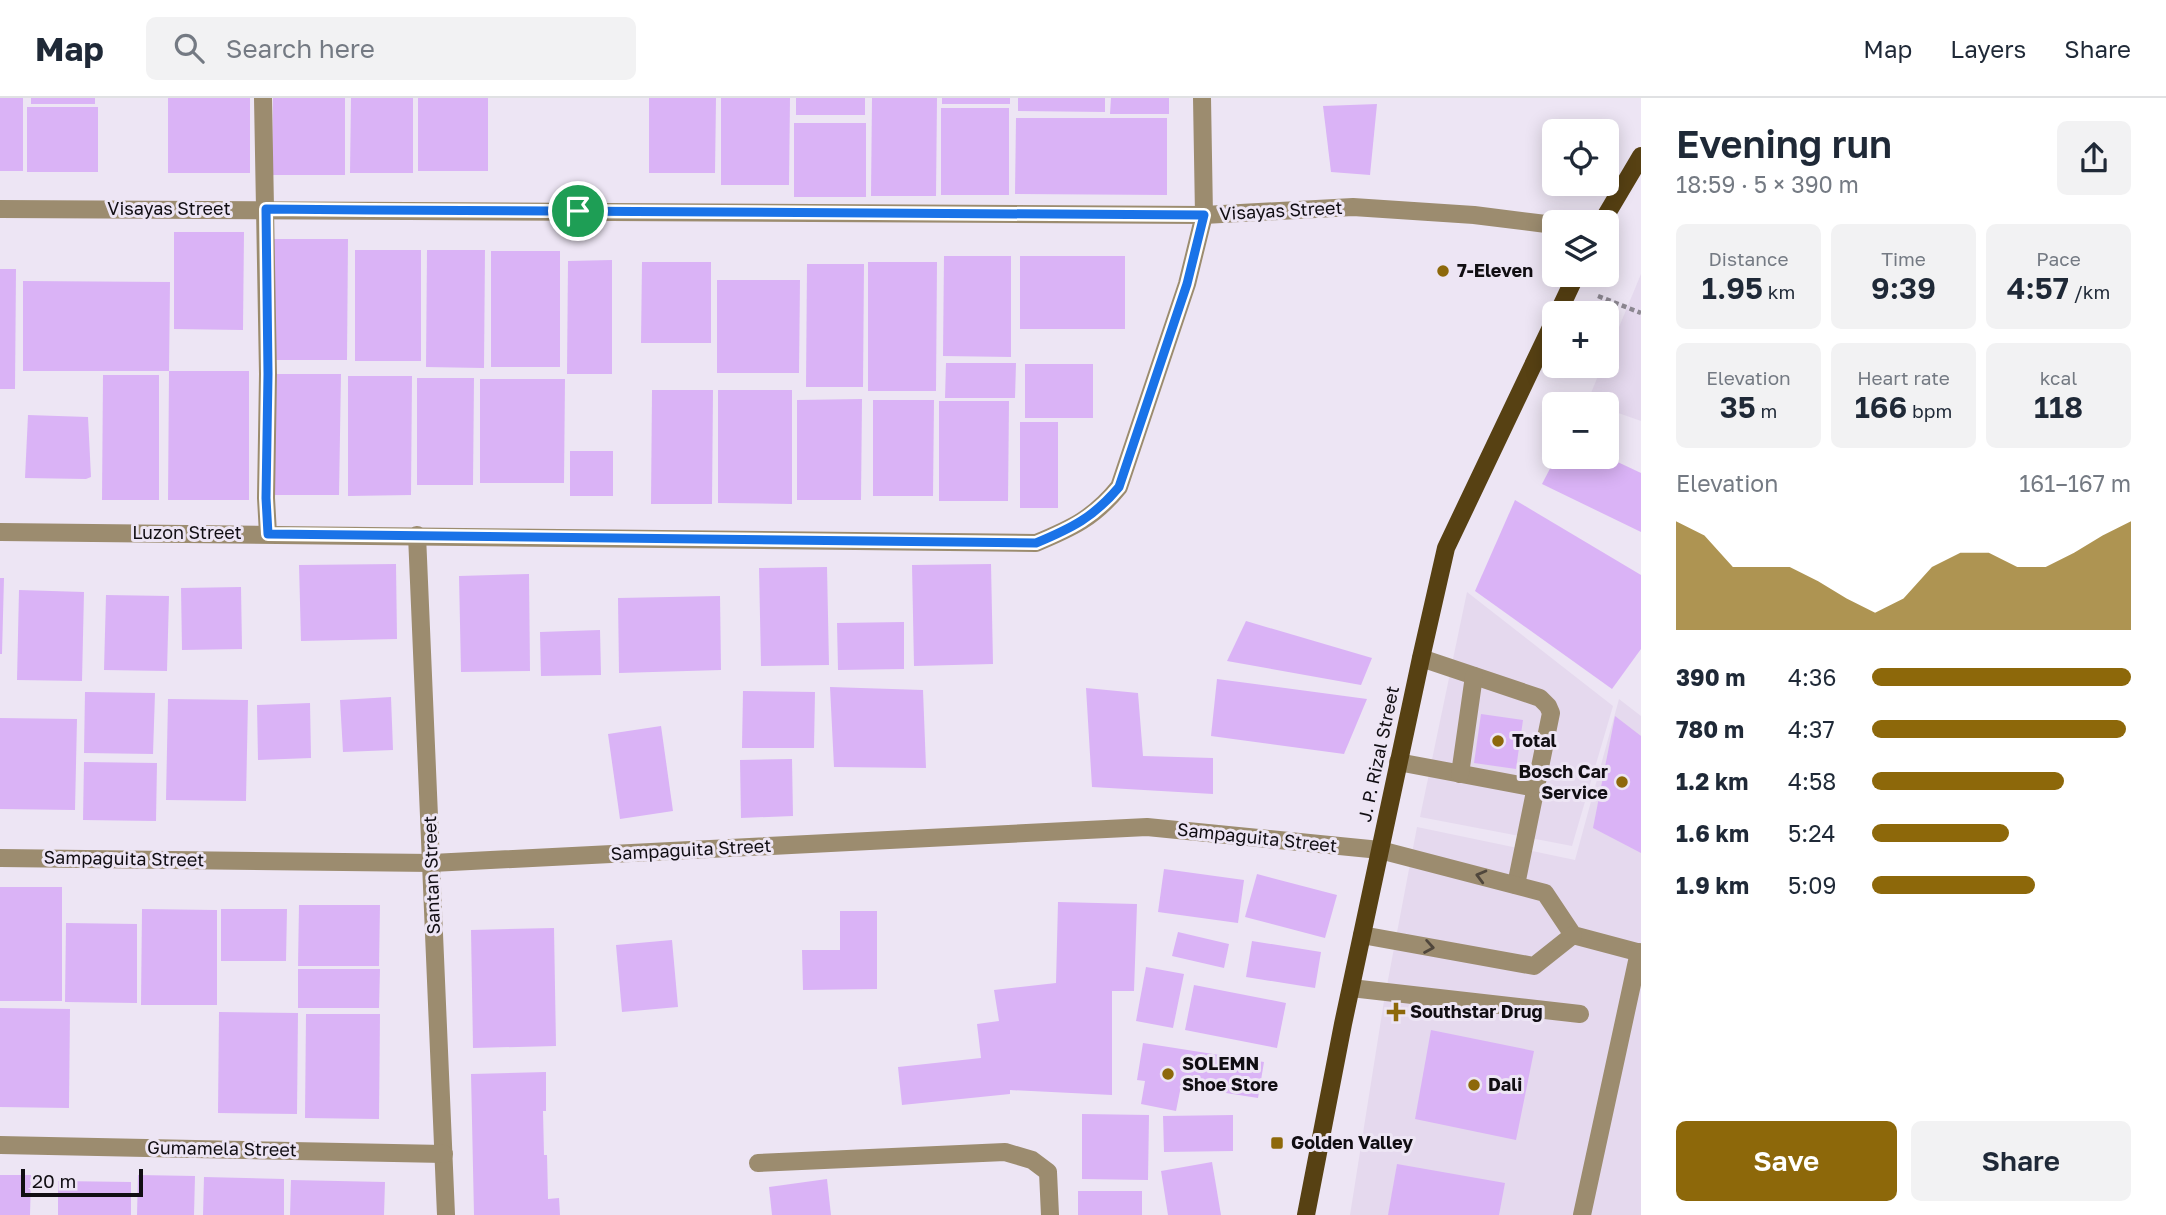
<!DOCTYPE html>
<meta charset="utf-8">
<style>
body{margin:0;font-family:"Golos Text",sans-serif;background:#f2f2f3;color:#1f2937;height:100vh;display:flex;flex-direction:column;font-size:26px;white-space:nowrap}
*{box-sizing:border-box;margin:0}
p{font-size:23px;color:#747a83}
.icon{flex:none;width:38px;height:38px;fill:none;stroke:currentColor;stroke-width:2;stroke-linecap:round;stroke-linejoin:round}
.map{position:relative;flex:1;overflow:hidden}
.side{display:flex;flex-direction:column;background:#fff;width:525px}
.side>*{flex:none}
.fabs{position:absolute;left:1542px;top:21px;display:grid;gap:14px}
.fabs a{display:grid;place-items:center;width:77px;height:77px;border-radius:10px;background:#fff;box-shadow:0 4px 18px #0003;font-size:35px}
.scale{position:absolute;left:21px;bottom:18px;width:122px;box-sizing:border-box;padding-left:7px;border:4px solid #110e13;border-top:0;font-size:19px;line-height:24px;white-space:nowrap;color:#110e13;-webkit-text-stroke:5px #ede5f4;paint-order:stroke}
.pin{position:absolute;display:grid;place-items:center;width:60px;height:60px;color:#fff;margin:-30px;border:4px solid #fff;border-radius:50%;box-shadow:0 2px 7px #0007}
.round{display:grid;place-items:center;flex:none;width:74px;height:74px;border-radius:10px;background:#f2f2f3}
.head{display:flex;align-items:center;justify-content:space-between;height:119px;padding:0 35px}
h1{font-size:38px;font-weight:600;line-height:52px}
.stats{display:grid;grid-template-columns:repeat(3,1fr);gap:10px;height:119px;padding:7px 35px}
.stats div{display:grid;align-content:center;border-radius:10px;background:#f2f2f3;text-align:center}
.stats b{font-size:30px;font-weight:600}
.stats small{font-size:19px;font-weight:400}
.stats p{font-size:19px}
.chart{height:196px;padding:14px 35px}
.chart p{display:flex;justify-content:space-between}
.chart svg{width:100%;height:126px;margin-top:7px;fill:#8d680a;opacity:.7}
.cta{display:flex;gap:14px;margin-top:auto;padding:14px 35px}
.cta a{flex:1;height:80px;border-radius:10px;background:#8d680a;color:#fff;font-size:28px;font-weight:600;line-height:80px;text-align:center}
.cta a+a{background:#f2f2f3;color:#1f2937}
ul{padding:0 35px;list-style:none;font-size:23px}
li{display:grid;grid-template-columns:112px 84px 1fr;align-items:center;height:52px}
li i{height:18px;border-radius:9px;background:#8d680a}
header{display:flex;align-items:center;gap:42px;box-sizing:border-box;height:98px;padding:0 35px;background:#fff;border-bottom:2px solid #e0e1e3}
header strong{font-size:33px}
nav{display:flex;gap:38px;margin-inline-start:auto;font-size:24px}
.search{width:490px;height:63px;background:#f2f2f3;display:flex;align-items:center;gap:18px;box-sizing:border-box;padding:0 24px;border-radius:10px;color:#747a83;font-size:26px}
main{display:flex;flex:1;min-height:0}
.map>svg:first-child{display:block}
.built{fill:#e5d9ee}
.building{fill:#dab3f6}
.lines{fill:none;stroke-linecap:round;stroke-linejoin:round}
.path{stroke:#8d8892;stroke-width:4.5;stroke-dasharray:5 3.5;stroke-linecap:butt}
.minor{stroke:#9c8c6f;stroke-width:18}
.major{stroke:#574113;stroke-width:18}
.oneway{stroke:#50473c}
.route-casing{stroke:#fff;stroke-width:14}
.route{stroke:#1a73e8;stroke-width:9}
.poi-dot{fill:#8d680a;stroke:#ede5f4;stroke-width:2.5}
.labels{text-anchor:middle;stroke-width:6;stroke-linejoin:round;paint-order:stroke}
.street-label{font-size:18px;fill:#110e13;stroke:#ede5f4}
.poi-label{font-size:18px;font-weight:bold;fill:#110e13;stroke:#ede5f4;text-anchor:start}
</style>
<header>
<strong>Map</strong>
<div class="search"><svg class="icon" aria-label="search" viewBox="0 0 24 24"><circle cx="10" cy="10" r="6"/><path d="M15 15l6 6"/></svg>Search here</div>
<nav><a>Map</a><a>Layers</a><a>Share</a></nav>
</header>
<main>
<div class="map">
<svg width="1641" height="1117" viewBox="0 0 1641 1117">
<rect width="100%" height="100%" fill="#ede5f4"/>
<g class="built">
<polygon points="1641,176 1641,323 1607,311 1606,306 1587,305 1602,268 1606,268 1607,258"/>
<polygon points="1467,494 1613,608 1572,748 1420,719"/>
<polygon points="1619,601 1641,618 1641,1117 1350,1117 1384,903 1417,729 1575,762"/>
</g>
<g class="building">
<rect x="0" y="0" width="23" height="73"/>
<rect x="31" y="0" width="64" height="6"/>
<rect x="168" y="0" width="82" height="75"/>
<polygon points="273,0 345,0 345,77 272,77"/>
<polygon points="351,0 413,0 413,75 350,75"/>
<rect x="418" y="0" width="70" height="73"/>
<polygon points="649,0 716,0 715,75 649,75"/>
<polygon points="721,0 790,0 789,87 721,87"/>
<rect x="796" y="0" width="69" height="17"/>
<polygon points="872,0 937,0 936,98 871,98"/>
<rect x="942" y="0" width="68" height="6"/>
<polygon points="1018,0 1105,0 1105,14 1018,13"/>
<polygon points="1111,0 1169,0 1169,16 1110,16"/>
<polygon points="1377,6 1370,77 1331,74 1323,8"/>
<rect x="27" y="9" width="71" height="65"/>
<rect x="941" y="10" width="68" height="87"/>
<polygon points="1016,20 1167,20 1167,97 1015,96"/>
<rect x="794" y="25" width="72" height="74"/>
<polygon points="174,134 244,134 243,232 174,231"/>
<polygon points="272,141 348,141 347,262 272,262"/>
<rect x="355" y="152" width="66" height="111"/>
<polygon points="427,152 485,152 484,270 426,269"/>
<rect x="491" y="153" width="69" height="116"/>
<polygon points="944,158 1011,158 1011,259 943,258"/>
<rect x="1020" y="158" width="105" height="73"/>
<polygon points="612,162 612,276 567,276 568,163"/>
<polygon points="642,164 711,164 711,245 641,245"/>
<polygon points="868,164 937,164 936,293 868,293"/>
<polygon points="807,166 864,166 863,289 806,289"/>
<polygon points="0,171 16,171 15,291 0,291"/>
<polygon points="717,182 800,182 799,275 717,275"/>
<polygon points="23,183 170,184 169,273 249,273 249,402 168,402 169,273 23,273"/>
<polygon points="946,265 1016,265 1015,300 945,300"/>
<rect x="1025" y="266" width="68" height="54"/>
<polygon points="273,276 341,276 339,397 272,397"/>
<polygon points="103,277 159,277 159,402 102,402"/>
<polygon points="348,278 412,278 411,397 348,398"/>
<polygon points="417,280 474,280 473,387 417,387"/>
<polygon points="480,281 565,281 564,385 480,385"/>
<polygon points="652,292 713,292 712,406 651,406"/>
<polygon points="718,292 792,292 792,406 718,405"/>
<polygon points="862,301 861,402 797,402 797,302"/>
<polygon points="873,302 934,302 933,398 873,398"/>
<polygon points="939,303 1009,303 1008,403 939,403"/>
<polygon points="28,317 88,319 91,379 86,381 25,380"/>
<rect x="1020" y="324" width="38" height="86"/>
<rect x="570" y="353" width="43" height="45"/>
<polygon points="1556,359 1607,359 1641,375 1641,434 1542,386"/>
<polygon points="1515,402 1641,477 1641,551 1612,591 1475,493"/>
<polygon points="396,466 397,541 301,543 299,467"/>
<polygon points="991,466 993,566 914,568 912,467"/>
<polygon points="827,469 829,567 761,568 759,470"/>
<polygon points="529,476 530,573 461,574 459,478"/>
<polygon points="0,480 4,480 2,556 0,556"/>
<polygon points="241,489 242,551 182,552 181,490"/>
<polygon points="19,492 84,494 82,583 17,582"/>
<polygon points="106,497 169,498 167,573 104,572"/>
<polygon points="720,498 721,572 619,575 618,500"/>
<polygon points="1246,523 1372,560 1361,587 1227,563"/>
<polygon points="904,524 904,571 838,572 837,525"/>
<polygon points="600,532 601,577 541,578 540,534"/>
<polygon points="1217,581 1367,601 1344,656 1211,638"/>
<polygon points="830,589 923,592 926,670 834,669"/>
<polygon points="1086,590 1138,595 1143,658 1213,660 1213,696 1092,689"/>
<polygon points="743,593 815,594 814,650 742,650"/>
<polygon points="85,594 155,595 153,656 84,655"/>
<polygon points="391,599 393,652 343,654 340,602"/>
<polygon points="168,601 248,602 246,703 166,702"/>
<polygon points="310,605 311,660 258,662 257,607"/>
<polygon points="1481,616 1523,622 1516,671 1474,665"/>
<polygon points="1615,618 1641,638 1641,755 1593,730"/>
<polygon points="0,620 77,621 75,712 0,711"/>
<polygon points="661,628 673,713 620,721 608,636"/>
<polygon points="792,661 793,718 741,720 740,662"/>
<polygon points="84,664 157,665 156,723 83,722"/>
<polygon points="1164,771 1244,782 1238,825 1158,814"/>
<polygon points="1257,776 1337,797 1325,840 1245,819"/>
<rect x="0" y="789" width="62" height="114"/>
<polygon points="1058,804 1137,806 1134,893 1112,893 1112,997 1010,992 1010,996 902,1007 898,969 981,960 977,926 999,923 994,892 1056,885"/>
<polygon points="299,807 380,807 379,868 298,868"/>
<polygon points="142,811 217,812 217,907 141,907"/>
<polygon points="221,811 287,811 286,863 221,863"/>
<polygon points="840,813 877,813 877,891 803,892 802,852 840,852"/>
<polygon points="66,825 137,826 137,905 65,904"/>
<polygon points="554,830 556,948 473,950 471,832"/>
<polygon points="1178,834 1229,846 1224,870 1172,858"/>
<polygon points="672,842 678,909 622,914 616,847"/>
<polygon points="1252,843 1321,854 1315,890 1246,879"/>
<polygon points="1146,869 1184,876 1173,930 1136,923"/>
<polygon points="298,871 380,871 379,910 298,910"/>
<polygon points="1194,887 1286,905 1277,950 1185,932"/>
<polygon points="0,910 70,911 69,1010 0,1009"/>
<polygon points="219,914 298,915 297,1016 218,1015"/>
<polygon points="306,916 380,916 379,1021 305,1020"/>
<polygon points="1431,932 1534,953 1516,1042 1415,1021"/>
<polygon points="1143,945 1264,964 1258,1000 1181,988 1176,1013 1141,1006 1145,983 1137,982"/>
<polygon points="546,974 546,1013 543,1013 544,1057 547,1057 548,1101 559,1100 560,1117 474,1117 471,976"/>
<polygon points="1082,1016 1149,1017 1148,1082 1082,1081"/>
<polygon points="1233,1017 1233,1053 1164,1054 1163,1018"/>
<polygon points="1212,1064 1221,1117 1168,1117 1161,1073"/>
<polygon points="1397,1066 1505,1085 1499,1117 1388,1117"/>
<polygon points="0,1077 31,1077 30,1117 0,1117"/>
<polygon points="138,1077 195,1078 194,1117 137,1117"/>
<polygon points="204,1079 284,1081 284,1117 203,1117"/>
<polygon points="827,1081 831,1117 772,1117 769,1089"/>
<polygon points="291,1082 385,1084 384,1117 290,1117"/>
<polygon points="58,1083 131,1084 131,1117 58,1117"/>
<rect x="1078" y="1093" width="64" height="24"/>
</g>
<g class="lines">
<polyline class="path" points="1598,198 1641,215"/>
<g class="minor">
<polyline points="263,0 268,276 266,400 268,436"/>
<polyline points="0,111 1204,117 1353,109 1474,117 1554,127"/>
<path d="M0,434L1036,445C1072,430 1094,420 1119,389L1187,186L1204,117L1202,0"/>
<polyline points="417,437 446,1117"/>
<polyline points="1421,560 1540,600 1548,608 1551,615 1516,787"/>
<polyline points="1398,664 1536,690"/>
<polyline points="1460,676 1474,578"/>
<polyline points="0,760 432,765 1147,729 1380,752 1545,795 1573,837 1641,855"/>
<polyline points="1362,837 1534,868 1573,837"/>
<polyline points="1351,890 1580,916"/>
<polyline points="0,1047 444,1056"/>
<polyline points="758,1065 1005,1054 1032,1062 1048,1074 1050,1117"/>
<polyline points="1582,1117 1639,854"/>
</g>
<g class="major">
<polyline points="1602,124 1641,58"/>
<polyline points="1558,215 1576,177"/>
<polyline points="1306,1117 1343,926 1421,560 1446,450 1554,223"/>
</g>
</g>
<defs><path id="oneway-chevron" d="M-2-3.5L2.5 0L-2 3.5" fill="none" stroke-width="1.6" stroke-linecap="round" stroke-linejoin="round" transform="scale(1.75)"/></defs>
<g class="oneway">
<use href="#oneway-chevron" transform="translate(1481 778) rotate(-165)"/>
<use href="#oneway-chevron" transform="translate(1429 849) rotate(10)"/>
</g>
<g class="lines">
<defs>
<path id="route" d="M266,111L370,112L1204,117L1187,186L1119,389C1094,419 1072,430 1036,445L268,436L266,400L268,276Z"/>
</defs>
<use href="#route" class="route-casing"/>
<use href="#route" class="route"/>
</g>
<g class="poi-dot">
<circle cx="1443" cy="173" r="7"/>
<circle cx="1498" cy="643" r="7"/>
<circle cx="1622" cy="684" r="7"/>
<path d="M1392.5 903.5h7v7h7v7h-7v7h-7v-7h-7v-7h7z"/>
<circle cx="1168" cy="976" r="7"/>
<circle cx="1474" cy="987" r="7"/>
<rect x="1270" y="1038" width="14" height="14" rx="3.5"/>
</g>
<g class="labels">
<g class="street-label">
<text x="169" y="117">Visayas Street</text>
<text transform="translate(1281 113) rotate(-3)" y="6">Visayas Street</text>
<text x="187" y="441">Luzon Street</text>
<text transform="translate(1379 656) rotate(-78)" y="6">J. P. Rizal Street</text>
<text transform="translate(1257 740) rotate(6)" y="6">Sampaguita Street</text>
<text transform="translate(691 752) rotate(-3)" y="6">Sampaguita Street</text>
<text transform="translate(124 761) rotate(1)" y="6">Sampaguita Street</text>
<text transform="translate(432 777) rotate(-92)" y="6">Santan Street</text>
<text transform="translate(222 1051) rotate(1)" y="6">Gumamela Street</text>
</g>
<g class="poi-label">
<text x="1457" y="179">7-Eleven</text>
<text x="1512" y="649">Total</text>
<text x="1608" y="680" text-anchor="end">Bosch Car<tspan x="1608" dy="21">Service</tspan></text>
<text x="1410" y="920">Southstar Drug</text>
<text x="1182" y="972">SOLEMN<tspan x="1182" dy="21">Shoe Store</tspan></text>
<text x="1488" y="993">Dali</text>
<text x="1291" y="1051">Golden Valley</text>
</g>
</g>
</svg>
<div class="fabs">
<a><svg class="icon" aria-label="locate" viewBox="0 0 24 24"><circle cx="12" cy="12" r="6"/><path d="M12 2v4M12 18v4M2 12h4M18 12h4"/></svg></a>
<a><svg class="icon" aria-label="layers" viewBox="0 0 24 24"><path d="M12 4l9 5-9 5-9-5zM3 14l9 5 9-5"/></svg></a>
<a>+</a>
<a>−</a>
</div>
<div class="scale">20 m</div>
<div class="pin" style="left:578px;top:113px;background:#1e9e55"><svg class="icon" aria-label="arrive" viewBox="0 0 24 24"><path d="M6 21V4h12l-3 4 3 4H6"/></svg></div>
</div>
<section class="side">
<div class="head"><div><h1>Evening run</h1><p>18:59 · 5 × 390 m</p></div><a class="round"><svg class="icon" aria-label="share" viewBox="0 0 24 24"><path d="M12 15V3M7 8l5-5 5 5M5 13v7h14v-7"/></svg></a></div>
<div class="stats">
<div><p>Distance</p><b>1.95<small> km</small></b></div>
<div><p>Time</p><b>9:39</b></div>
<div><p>Pace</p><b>4:57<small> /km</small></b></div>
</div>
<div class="stats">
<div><p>Elevation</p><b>35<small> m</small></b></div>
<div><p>Heart rate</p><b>166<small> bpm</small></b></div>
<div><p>kcal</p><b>118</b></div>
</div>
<div class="chart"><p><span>Elevation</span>161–167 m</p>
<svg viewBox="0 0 160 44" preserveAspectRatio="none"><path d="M0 44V6L10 11L20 22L30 22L40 22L50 27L60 33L70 38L80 33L90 22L100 17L110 17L120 22L130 22L140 17L150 11L160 6V44z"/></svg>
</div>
<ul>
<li><b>390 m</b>4:36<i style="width:100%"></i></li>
<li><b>780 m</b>4:37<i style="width:98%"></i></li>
<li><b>1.2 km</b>4:58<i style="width:74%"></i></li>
<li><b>1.6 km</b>5:24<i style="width:53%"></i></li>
<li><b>1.9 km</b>5:09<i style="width:63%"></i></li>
</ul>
<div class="cta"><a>Save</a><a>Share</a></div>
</section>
</main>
